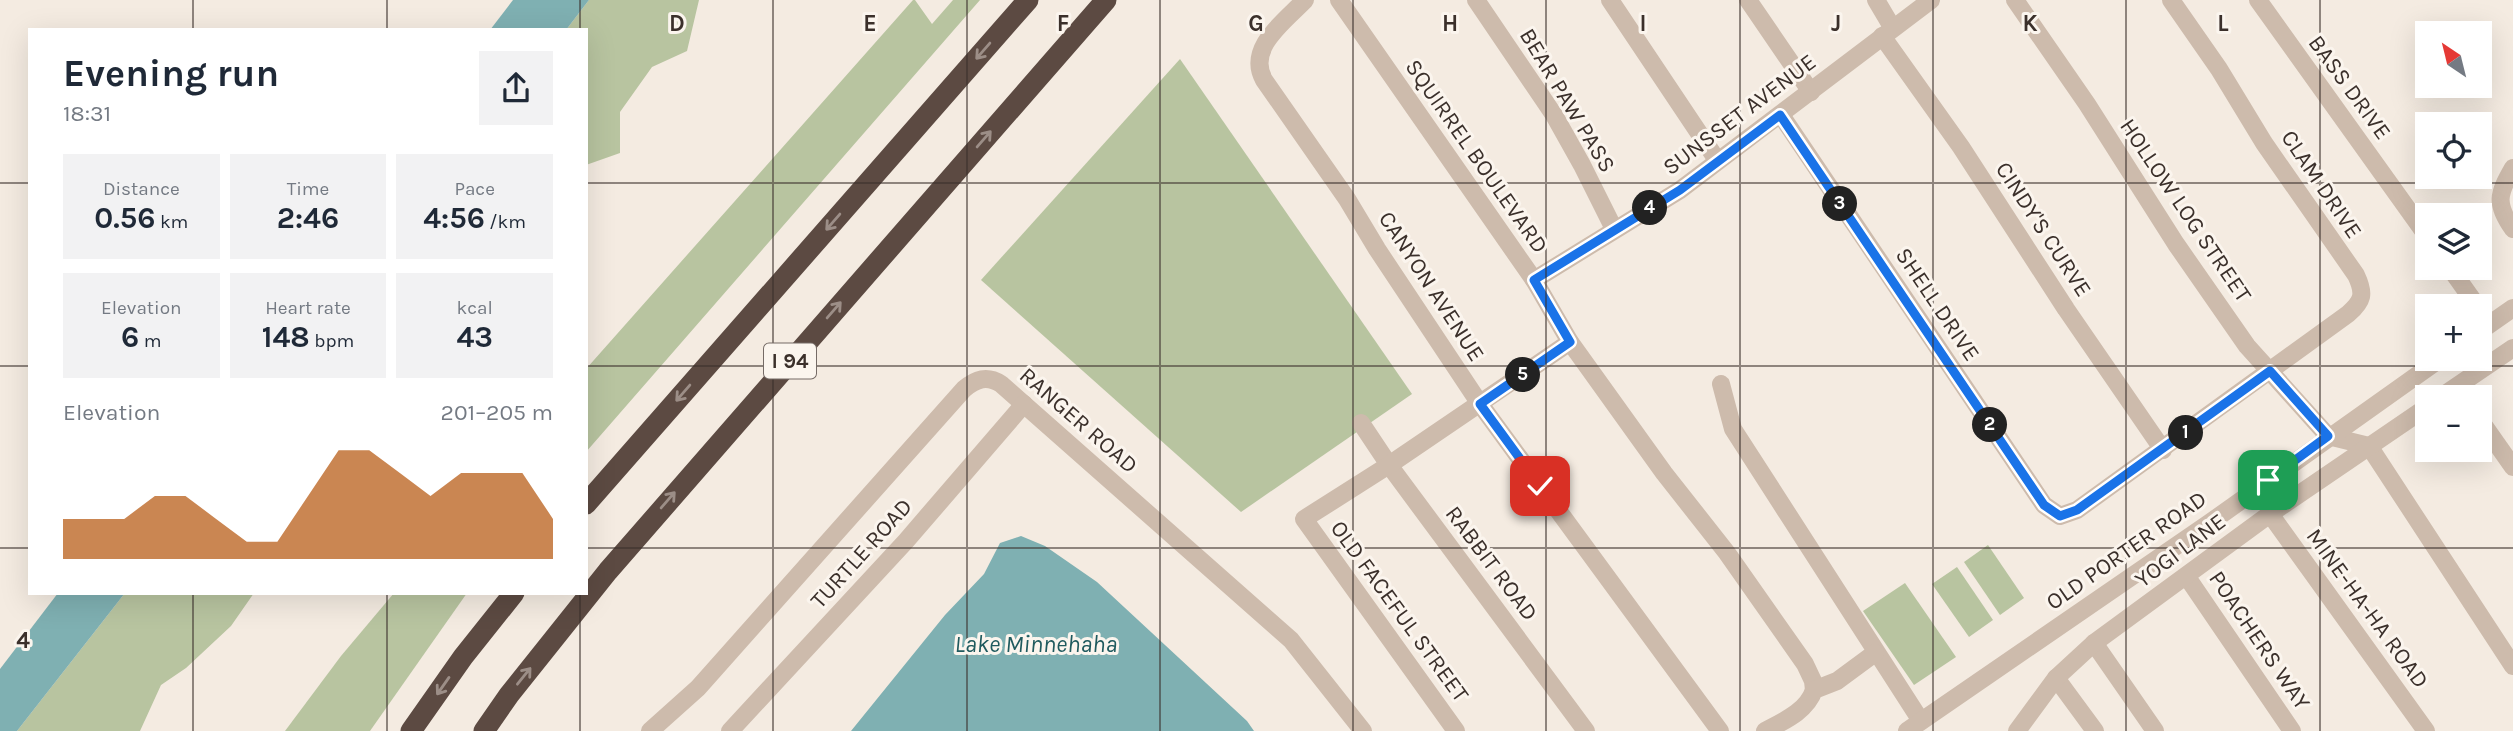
<!DOCTYPE html>
<meta charset="utf-8">
<style>
body{margin:0;font-family:Karla,sans-serif;background:#f2f2f3;color:#1f2937;height:100vh;display:flex;flex-direction:column;font-size:26px;white-space:nowrap}
*{box-sizing:border-box;margin:0}
p{font-size:23px;color:#747a83}
.icon{flex:none;width:38px;height:38px;fill:none;stroke:currentColor;stroke-width:2;stroke-linecap:round;stroke-linejoin:round}
.map{position:relative;flex:1;overflow:hidden}
.side{position:absolute;left:28px;top:28px;width:560px;height:567px;display:flex;flex-direction:column;background:#fff;border-radius:0px;box-shadow:0 7px 28px #0002}
.side>*{flex:none}
.needle{width:46px;rotate:325deg}
.tools{position:absolute;left:2415px;top:21px;display:grid;gap:14px}
.tools a{display:grid;place-items:center;width:77px;height:77px;border-radius:0px;background:#fff;box-shadow:0 7px 28px #0002;font-size:35px}
.pin{position:absolute;display:grid;place-items:center;width:60px;height:60px;color:#fff;margin:-30px;border-radius:14px;box-shadow:0 4px 10px #0006}
.km{position:absolute;width:35px;height:35px;margin:-18px;border-radius:50%;background:#222;color:#fff;font-size:19px;line-height:35px;text-align:center}
.round{display:grid;place-items:center;flex:none;width:74px;height:74px;border-radius:0px;background:#f2f2f3}
.summary{display:flex;align-items:center;justify-content:space-between;height:119px;padding:0 35px}
h1{font-size:38px;font-weight:700;line-height:52px}
.metrics{display:grid;grid-template-columns:repeat(3,1fr);gap:10px;height:119px;padding:7px 35px}
.metrics div{display:grid;align-content:center;border-radius:0px;background:#f2f2f3;text-align:center}
.metrics b{font-size:30px;font-weight:700}
.metrics small{font-size:19px;font-weight:400}
.metrics p{font-size:19px}
.chart{height:196px;padding:14px 35px}
.chart p{display:flex;justify-content:space-between}
.chart svg{width:100%;height:126px;margin-top:7px;fill:#b45309;opacity:.7}
.map>svg:first-child{display:block}
.green{fill:#b8c4a0}
.water{fill:#7fb0b2}
.lines{fill:none;stroke-linecap:round;stroke-linejoin:round}
.minor{stroke:#cdbbac;stroke-width:18}
.highway{stroke:#5c4a42;stroke-width:21}
.oneway{stroke:#9c8e87}
.route-casing{stroke:#fff;stroke-width:14}
.route{stroke:#1a73e8;stroke-width:9}
.grid{fill:none;stroke:#3b302b;stroke-width:2;stroke-opacity:0.55}
.labels{text-anchor:middle;stroke-width:6;stroke-linejoin:round;paint-order:stroke}
.shield{fill:#fbf5ee;stroke:#756b66;stroke-width:2}
.shield-label{font-size:21px;font-weight:bold;fill:#3b302b}
.street-label{font-size:23px;fill:#3b302b;stroke:#fbf5ee}
.water-label{font-size:24px;font-style:italic;fill:#1f5a5e;stroke:#fbf5ee}
.grid-label{font-size:23px;text-anchor:middle;font-weight:bold;fill:#3b302b;stroke:#fbf5ee;stroke-width:6;stroke-linejoin:round;paint-order:stroke}
</style>
<div class="map">
<svg width="2513" height="731" viewBox="0 0 2513 731">
<rect width="100%" height="100%" fill="#f4ebe1"/>
<g class="green">
<polygon points="589,0 699,0 687,51 652,67 620,112 620,153 586,165 586,30 566,30"/>
<polygon points="913,0 915,0 932,24 953,0 980,0 586,452 586,369"/>
<polygon points="1180,59 1412,394 1241,512 981,280"/>
<polygon points="1988,545 2024,598 2000,615 1964,562"/>
<polygon points="1957,567 1993,620 1969,637 1932,584"/>
<polygon points="1905,583 1956,657 1914,685 1863,611"/>
<polygon points="125,593 254,593 231,626 186,668 161,685 140,731 17,731"/>
<polygon points="394,593 467,593 370,731 285,731 341,656"/>
</g>
<g class="water">
<polygon points="513,0 589,0 566,30 490,30"/>
<polygon points="1021,536 1045,546 1097,582 1247,721 1254,731 851,731 945,615 984,574 1000,543"/>
<polygon points="58,593 125,593 17,731 0,731 0,669"/>
</g>
<g class="lines">
<g class="minor">
<path d="M1305,0C1285,21 1246,48 1264,80L1347,199L1377,249L1480,404L1720,731"/>
<polyline points="1339,0 1534,280 1570,342 1664,473 1727,553 1805,664 1813,681 1814,690"/>
<polyline points="1476,0 1554,115 1582,165 1614,229"/>
<polyline points="1610,0 1717,160"/>
<polyline points="1748,0 1811,92"/>
<polyline points="1876,0 1892,27"/>
<polyline points="2015,0 2087,104 2176,244 2247,346 2328,436 2369,446 2513,666"/>
<polyline points="2258,0 2427,236"/>
<polyline points="1882,36 1961,147 2066,309 2163,450"/>
<path d="M1781,115L2044,505L2060,516L2077,510L2348,314C2363,301 2365,294 2356,275L2264,143L2219,69L2171,0"/>
<path d="M2513,168C2498,194 2495,204 2513,229"/>
<polyline points="2450,268 2477,306"/>
<polyline points="1534,280 1680,190 1931,0"/>
<polyline points="2480,331 2513,308"/>
<polyline points="1721,384 1733,429 1921,721"/>
<polyline points="2441,397 2513,348"/>
<polyline points="2480,420 2513,467"/>
<polyline points="1361,423 1389,465 1586,731"/>
<polyline points="2270,514 2426,731"/>
<polyline points="2187,577 2292,731"/>
<polyline points="2094,643 2155,731"/>
<polyline points="2056,678 2095,731"/>
<path d="M650,731L698,688L964,389C976,379 987,375 1001,384L1291,640L1363,731"/>
<polyline points="730,731 906,541 1024,404"/>
<polyline points="1456,731 1304,519 1389,465 1570,342"/>
<path d="M1765,731C1784,721 1807,711 1814,690L1837,681L1875,653"/>
<polyline points="1907,731 2208,524 2440,359"/>
<polyline points="2017,731 2056,678 2094,643 2270,514 2427,407"/>
</g>
<g class="highway">
<polyline points="586,504 1028,0"/>
<polyline points="411,731 463,657 514,593"/>
<polyline points="484,731 509,695 608,571 1106,0"/>
</g>
</g>
<defs><path id="oneway-shaft" d="M-6 0H5M1.5-3L5.5 0L1.5 3" fill="none" stroke-width="1.6" stroke-linecap="round" stroke-linejoin="round" transform="scale(1.75)"/></defs>
<g class="oneway">
<use href="#oneway-shaft" transform="translate(983 51) rotate(131)"/>
<use href="#oneway-shaft" transform="translate(984 139) rotate(-49)"/>
<use href="#oneway-shaft" transform="translate(833 222) rotate(131)"/>
<use href="#oneway-shaft" transform="translate(834 310) rotate(-49)"/>
<use href="#oneway-shaft" transform="translate(683 393) rotate(131)"/>
<use href="#oneway-shaft" transform="translate(668 500) rotate(-49)"/>
<use href="#oneway-shaft" transform="translate(524 676) rotate(-51)"/>
<use href="#oneway-shaft" transform="translate(443 686) rotate(125)"/>
</g>
<g class="lines">
<defs>
<polyline id="route" points="1540,486 1480,404 1570,342 1534,280 1680,190 1780,115 2044,505 2060,516 2077,510 2270,371 2328,436 2268,480"/>
</defs>
<use href="#route" class="route-casing"/>
<use href="#route" class="route"/>
</g>
<path class="grid" d="M193,0V30M387,0V30M580,0V30M773,0V731M967,0V731M1160,0V731M1353,0V731M1546,0V731M1740,0V731M1933,0V731M2126,0V731M2320,0V731M0,183H30M586,183H2513M0,366H30M586,366H2513M0,548H30M586,548H2513M193,593V731M387,593V731M580,593V731"/>
<g class="labels">
<rect class="shield" x="764" y="343.5" width="52" height="35" rx="5"/>
<g class="shield-label">
<text x="790" y="368">I 94</text>
</g>
<g class="street-label">
<text transform="translate(2350 87) rotate(54)" y="8">BASS DRIVE</text>
<text transform="translate(1568 100) rotate(59)" y="8">BEAR PAW PASS</text>
<text transform="translate(1739 114) rotate(-37)" y="8">SUNSSET AVENUE</text>
<text transform="translate(1477 156) rotate(55)" y="8">SQUIRREL BOULEVARD</text>
<text transform="translate(2322 184) rotate(56)" y="8">CLAM DRIVE</text>
<text transform="translate(2186 210) rotate(56)" y="8">HOLLOW LOG STREET</text>
<text transform="translate(2044 229) rotate(57)" y="8">CINDY'S CURVE</text>
<text transform="translate(1432 286) rotate(57)" y="8">CANYON AVENUE</text>
<text transform="translate(1938 304) rotate(56)" y="8">SHELL DRIVE</text>
<text transform="translate(1079 420) rotate(41)" y="8">RANGER ROAD</text>
<text transform="translate(2126 550) rotate(-35)" y="8">OLD PORTER ROAD</text>
<text transform="translate(2180 550) rotate(-37)" y="8">YOGI LANE</text>
<text transform="translate(861 553) rotate(-48)" y="8">TURTLE ROAD</text>
<text transform="translate(1492 563) rotate(53)" y="8">RABBIT ROAD</text>
<text transform="translate(2368 608) rotate(54)" y="8">MINE-HA-HA ROAD</text>
<text transform="translate(1400 611) rotate(54)" y="8">OLD FACEFUL STREET</text>
<text transform="translate(2260 640) rotate(56)" y="8">POACHERS WAY</text>
</g>
<g class="water-label">
<text x="1036" y="652">Lake Minnehaha</text>
</g>
</g>
<g class="grid-label">
<text x="677" y="31">D</text>
<text x="870" y="31">E</text>
<text x="1063" y="31">F</text>
<text x="1256" y="31">G</text>
<text x="1450" y="31">H</text>
<text x="1643" y="31">I</text>
<text x="1836" y="31">J</text>
<text x="2030" y="31">K</text>
<text x="2223" y="31">L</text>
<text x="23" y="648">4</text>
</g>
</svg>
<div class="tools">
<a><svg class="needle" viewBox="-14 -14 28 28"><path d="M0-13l5 13h-10z" fill="#e53935"/><path d="M0 13l5-13h-10z" fill="#747a83"/></svg></a>
<a><svg class="icon" aria-label="locate" viewBox="0 0 24 24"><circle cx="12" cy="12" r="6"/><path d="M12 2v4M12 18v4M2 12h4M18 12h4"/></svg></a>
<a><svg class="icon" aria-label="layers" viewBox="0 0 24 24"><path d="M12 4l9 5-9 5-9-5zM3 14l9 5 9-5"/></svg></a>
<a>+</a>
<a>−</a>
</div>
<div class="pin" style="left:2268px;top:480px;background:#1e9e55"><svg class="icon" aria-label="arrive" viewBox="0 0 24 24"><path d="M6 21V4h12l-3 4 3 4H6"/></svg></div>
<div class="pin" style="left:1540px;top:486px;background:#d93025"><svg class="icon" aria-label="check" viewBox="0 0 24 24"><path d="M5 12l5 5 9-10"/></svg></div>
<b class="km" style="left:2186px;top:433px">1</b>
<b class="km" style="left:1990px;top:425px">2</b>
<b class="km" style="left:1840px;top:204px">3</b>
<b class="km" style="left:1650px;top:208px">4</b>
<b class="km" style="left:1523px;top:375px">5</b>
<section class="side">
<div class="summary"><div><h1>Evening run</h1><p>18:31</p></div><a class="round"><svg class="icon" aria-label="share" viewBox="0 0 24 24"><path d="M12 15V3M7 8l5-5 5 5M5 13v7h14v-7"/></svg></a></div>
<div class="metrics">
<div><p>Distance</p><b>0.56<small> km</small></b></div>
<div><p>Time</p><b>2:46</b></div>
<div><p>Pace</p><b>4:56<small> /km</small></b></div>
</div>
<div class="metrics">
<div><p>Elevation</p><b>6<small> m</small></b></div>
<div><p>Heart rate</p><b>148<small> bpm</small></b></div>
<div><p>kcal</p><b>43</b></div>
</div>
<div class="chart"><p><span>Elevation</span>201–205 m</p>
<svg viewBox="0 0 160 44" preserveAspectRatio="none"><path d="M0 44V30L10 30L20 30L30 22L40 22L50 30L60 38L70 38L80 22L90 6L100 6L110 14L120 22L130 14L140 14L150 14L160 30V44z"/></svg>
</div>
</section>
</div>
